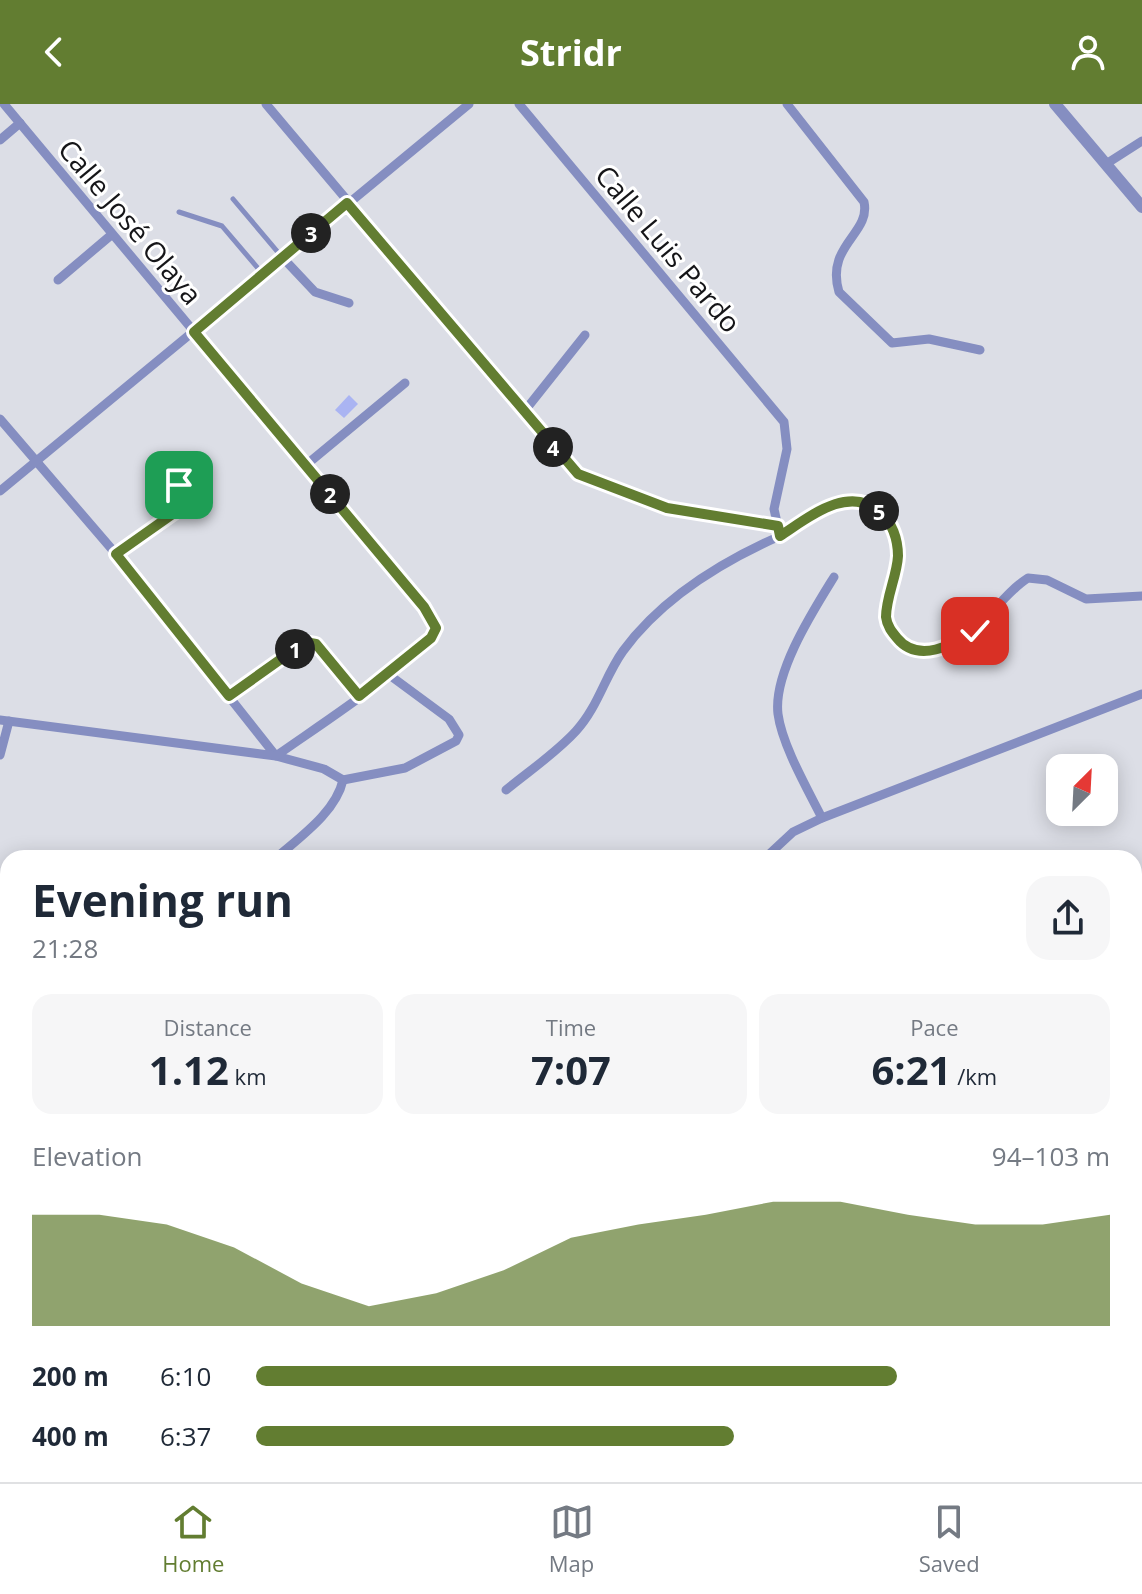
<!DOCTYPE html>
<meta charset="utf-8">
<style>
body{margin:0;font-family:"Open Sans",sans-serif;background:#f6f6f7;color:#1f2937;height:100vh;display:flex;flex-direction:column;font-size:30px;white-space:nowrap}
*{box-sizing:border-box;margin:0}
p{font-size:26px;color:#747a83}
.icon{flex:none;width:44px;height:44px;fill:none;stroke:currentColor;stroke-width:2;stroke-linecap:round;stroke-linejoin:round}
.map{position:relative;flex:1;overflow:hidden}
.details{position:absolute;left:0px;top:746px;width:1142px;height:632px;display:flex;flex-direction:column;background:#fff;border-radius:24px 24px 0 0;box-shadow:0 4px 20px #0003}
.details>*{flex:none}
.needle{width:52px;rotate:24deg}
.buttons{position:absolute;left:1046px;top:650px;display:grid;gap:16px}
.buttons a{display:grid;place-items:center;width:72px;height:72px;border-radius:16px;background:#fff;box-shadow:0 4px 20px #0003;font-size:40px}
.pin{position:absolute;display:grid;place-items:center;width:68px;height:68px;color:#fff;margin:-34px;border-radius:16px;box-shadow:0 4px 12px #0006}
.km{position:absolute;width:40px;height:40px;margin:-20px;border-radius:50%;background:#222;color:#fff;font-size:22px;line-height:40px;text-align:center}
.round{display:grid;place-items:center;flex:none;width:84px;height:84px;border-radius:24px;background:#f6f6f7}
.head{display:flex;align-items:center;justify-content:space-between;height:136px;padding:0 32px}
h1{font-size:44px;font-weight:700;line-height:60px}
.metrics{display:grid;grid-template-columns:repeat(3,1fr);gap:12px;height:136px;padding:8px 32px}
.metrics div{display:grid;align-content:center;border-radius:20px;background:#f6f6f7;text-align:center}
.metrics b{font-size:40px;font-weight:700}
.metrics small{font-size:22px;font-weight:400}
.metrics p{font-size:22px}
.chart{height:224px;padding:16px 32px}
.chart p{display:flex;justify-content:space-between}
.chart svg{width:100%;height:144px;margin-top:8px;fill:#627d31;opacity:.7}
ul{padding:0 32px;list-style:none;font-size:26px}
li{display:grid;grid-template-columns:128px 96px 1fr;align-items:center;height:60px}
li i{height:20px;border-radius:10px;background:#627d31}
header{display:flex;justify-content:space-between;align-items:center;height:104px;padding:0 32px;background:#627d31;color:#fff;font-size:36px;font-weight:700}
.tab-bar{display:flex;justify-content:space-around;align-items:center;height:112px;border-top:2px solid #e0e1e3;background:#fff;font-size:22px;color:#747a83}
.tab-bar a{display:grid;justify-items:center;gap:4px}
.tab-bar .active{color:#627d31}
.map>svg:first-child{display:block}
.building{fill:#aab4f2}
.lines{fill:none;stroke-linecap:round;stroke-linejoin:round}
.service{stroke:#858ec1;stroke-width:5}
.minor{stroke:#858ec1;stroke-width:9}
.tertiary{stroke:#858ec1;stroke-width:12}
.route-casing{stroke:#fff;stroke-width:16}
.route{stroke:#627d31;stroke-width:10}
.labels{text-anchor:middle;stroke-width:6;stroke-linejoin:round;paint-order:stroke}
.street-label{font-size:28px;fill:#151518;stroke:#fff}
</style>
<header><svg class="icon" aria-label="back" viewBox="0 0 24 24"><path d="M15 5l-7 7 7 7"/></svg>Stridr<svg class="icon" aria-label="person" viewBox="0 0 24 24"><circle cx="12" cy="8" r="4"/><path d="M4 21q1-7 8-7t8 7"/></svg></header>
<div class="map">
<svg width="1142" height="1378" viewBox="0 0 1142 1378">
<rect width="100%" height="100%" fill="#dcdee6"/>
<polygon class="building" points="349,291 358,300 344,314 335,306"/>
<g class="lines">
<g class="service">
<polyline points="233,95 282,153"/>
<polyline points="179,108 222,122 262,169"/>
</g>
<g class="minor">
<polyline points="266,0 578,370 667,404 778,422"/>
<path d="M519,0L784,318L787,345L774,405L780,432C807,415 848,380 878,407C891,418 897,433 898,450C898,472 884,495 887,516C889,530 902,542 915,544C930,548 941,546 956,539C985,524 1000,492 1028,474L1047,476L1086,495L1142,492"/>
<path d="M787,0L864,98C871,130 825,141 839,188L892,239L929,235L980,246"/>
<polyline points="0,36 20,19"/>
<polyline points="1106,60 1142,37"/>
<polyline points="282,153 315,188 349,199"/>
<polyline points="58,176 110,132"/>
<polyline points="523,309 585,231"/>
<path d="M0,315L116,450L276,652L324,665L343,676C336,708 300,733 276,754"/>
<polyline points="306,361 405,279"/>
<polyline points="0,387 469,0"/>
<polyline points="116,450 177,407 182,396 179,381"/>
<polyline points="229,592 305,538 311,538 359,592"/>
<path d="M0,616L276,652C312,626 419,558 436,524L424,503C285,335 144,168 4,0"/>
<polyline points="0,651 9,617"/>
<polyline points="343,676 405,664 456,637 459,631 449,615 388,570"/>
<path d="M506,686C529,667 556,649 576,627C598,603 605,572 623,547C662,494 721,458 780,432"/>
<path d="M822,714C808,686 782,641 778,610C773,569 813,507 834,473"/>
<polyline points="765,754 793,728 822,714 1142,590"/>
<polyline points="0,892 8,893"/>
<polyline points="0,917 8,921"/>
<polyline points="0,1009 8,1024"/>
<polyline points="159,1370 159,1373"/>
<polyline points="250,1370 251,1375"/>
<polyline points="297,1370 299,1378"/>
<polyline points="376,1370 378,1378"/>
<polyline points="453,1370 456,1378"/>
<polyline points="535,1370 537,1378"/>
<polyline points="612,1370 614,1378"/>
<polyline points="1022,1370 1024,1378"/>
<polyline points="853,1378 882,1370"/>
</g>
<polyline class="tertiary" points="1055,0 1142,103"/>
</g>
<g class="lines">
<defs>
<path id="route" d="M179,381L182,396L177,407L116,450L229,592L305,538L316,540L359,592L431,534L436,524L424,503L194,228L347,99L578,370L667,404L778,422L780,432C808,414 848,380 880,408C892,418 898,435 898,452C897,472 886,493 886,513C887,522 892,528 897,534C918,560 953,541 975,527"/>
</defs>
<use href="#route" class="route-casing"/>
<use href="#route" class="route"/>
</g>
<g class="labels">
<g class="street-label">
<text transform="translate(130 118) rotate(50)" y="10">Calle José Olaya</text>
<text transform="translate(668 145) rotate(50)" y="10">Calle Luis Pardo</text>
</g>
</g>
</svg>
<div class="buttons">
<a><svg class="needle" viewBox="-14 -14 28 28"><path d="M0-13l5 13h-10z" fill="#e53935"/><path d="M0 13l5-13h-10z" fill="#747a83"/></svg></a>
</div>
<div class="pin" style="left:179px;top:381px;background:#1e9e55"><svg class="icon" aria-label="arrive" viewBox="0 0 24 24"><path d="M6 21V4h12l-3 4 3 4H6"/></svg></div>
<div class="pin" style="left:975px;top:527px;background:#d93025"><svg class="icon" aria-label="check" viewBox="0 0 24 24"><path d="M5 12l5 5 9-10"/></svg></div>
<b class="km" style="left:295px;top:545px">1</b>
<b class="km" style="left:330px;top:390px">2</b>
<b class="km" style="left:311px;top:129px">3</b>
<b class="km" style="left:553px;top:343px">4</b>
<b class="km" style="left:879px;top:407px">5</b>
<section class="details">
<div class="head"><div><h1>Evening run</h1><p>21:28</p></div><a class="round"><svg class="icon" aria-label="share" viewBox="0 0 24 24"><path d="M12 15V3M7 8l5-5 5 5M5 13v7h14v-7"/></svg></a></div>
<div class="metrics">
<div><p>Distance</p><b>1.12<small> km</small></b></div>
<div><p>Time</p><b>7:07</b></div>
<div><p>Pace</p><b>6:21<small> /km</small></b></div>
</div>
<div class="chart"><p><span>Elevation</span>94–103 m</p>
<svg viewBox="0 0 160 44" preserveAspectRatio="none"><path d="M0 44V10L10 10L20 13L30 20L40 31L50 38L60 34L70 27L80 17L90 13L100 10L110 6L120 6L130 10L140 13L150 13L160 10V44z"/></svg>
</div>
<ul>
<li><b>200 m</b>6:10<i style="width:75%"></i></li>
<li><b>400 m</b>6:37<i style="width:56%"></i></li>
</ul>
</section>
</div>
<nav class="tab-bar">
<a class="active"><svg class="icon" aria-label="home" viewBox="0 0 24 24"><path d="M3 11l9-7 9 7M6 9v11h12V9"/></svg>Home</a>
<a><svg class="icon" aria-label="map" viewBox="0 0 24 24"><path d="M3 6l6-2 6 2 6-2v14l-6 2-6-2-6 2zM9 4v14M15 6v14"/></svg>Map</a>
<a><svg class="icon" aria-label="saved" viewBox="0 0 24 24"><path d="M7 4h10v16l-5-4-5 4z"/></svg>Saved</a>
</nav>
